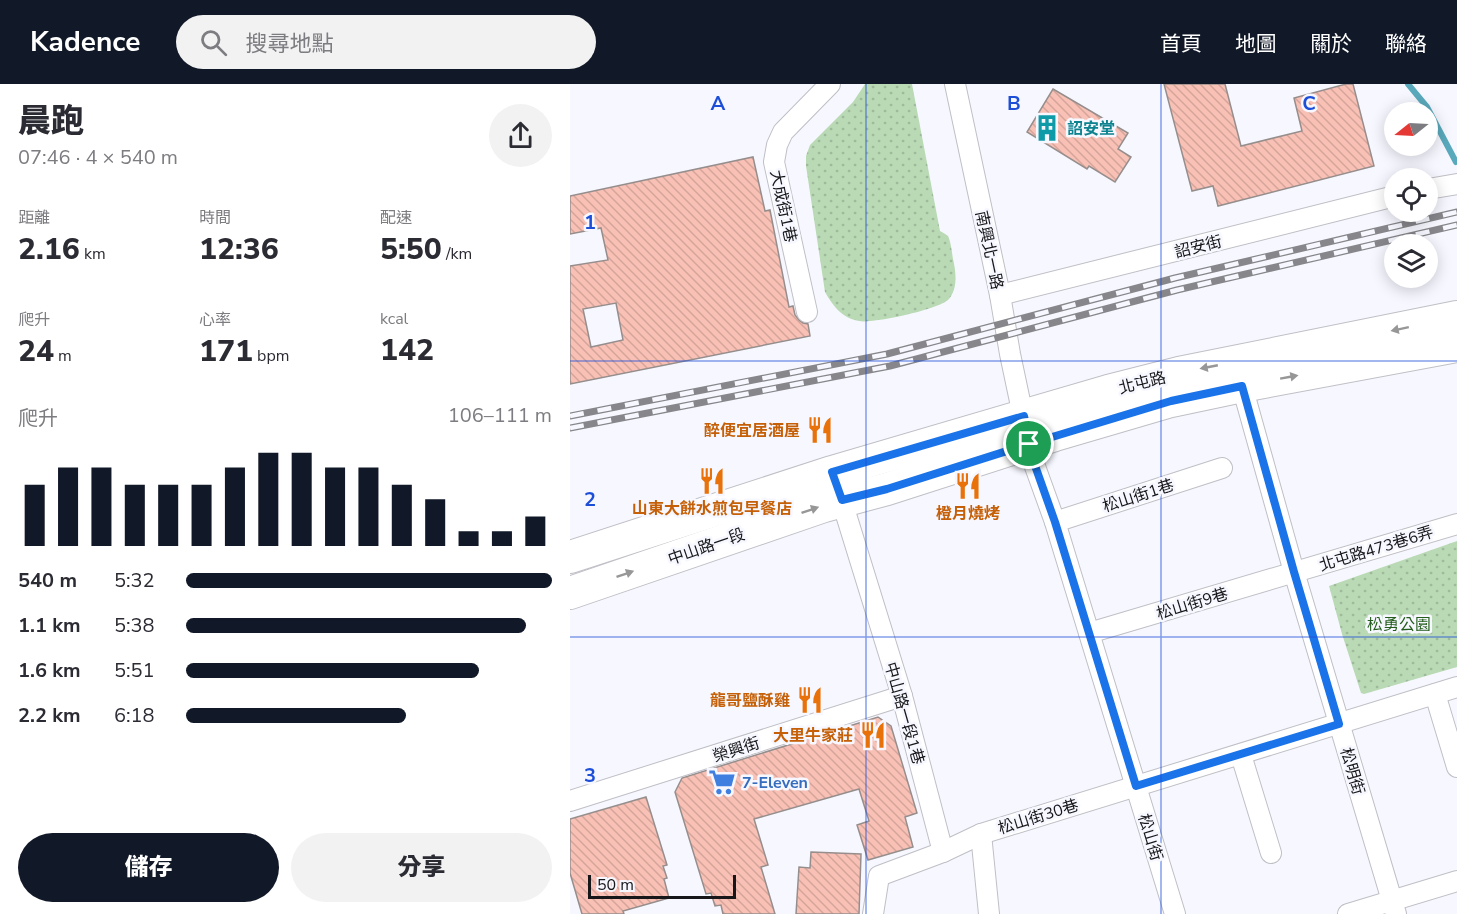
<!DOCTYPE html>
<html lang="zh-TW">
<meta charset="utf-8">
<style>
body{margin:0;font-family:"Nunito Sans","Noto Sans TC",sans-serif;background:#f2f2f3;color:#2b2b33;height:100vh;display:flex;flex-direction:column;font-size:22px;white-space:nowrap}
*{box-sizing:border-box;margin:0}
p{font-size:20px;color:#7c7c81}
.icon{flex:none;width:33px;height:33px;fill:none;stroke:currentColor;stroke-width:2;stroke-linecap:round;stroke-linejoin:round}
.map{position:relative;flex:1;overflow:hidden}
.sheet{display:flex;flex-direction:column;background:#fff;width:570px}
.sheet>*{flex:none}
.needle{width:39px;rotate:252deg}
.tools{position:absolute;left:814px;top:18px;display:grid;gap:12px}
.tools a{display:grid;place-items:center;width:54px;height:54px;border-radius:50%;background:#fff;box-shadow:0 3px 15px #0003;font-size:30px}
.scale{position:absolute;left:18px;bottom:15px;width:148px;box-sizing:border-box;padding-left:6px;border:3px solid #17171a;border-top:0;font-size:16px;line-height:21px;white-space:nowrap;color:#17171a;-webkit-text-stroke:4px #f7f8ff;paint-order:stroke}
.pin{position:absolute;display:grid;place-items:center;width:51px;height:51px;color:#fff;margin:-26px;border:3px solid #fff;border-radius:50%;box-shadow:0 2px 6px #0007}
.round{display:grid;place-items:center;flex:none;width:63px;height:63px;border-radius:32px;background:#f2f2f3}
.headline{display:flex;align-items:center;justify-content:space-between;height:102px;padding:0 18px}
h1{font-size:33px;font-weight:800;line-height:45px}
.metrics{display:grid;grid-template-columns:repeat(3,1fr);gap:9px;height:102px;padding:6px 18px}
.metrics div{display:grid;align-content:center}
.metrics b{font-size:30px;font-weight:800}
.metrics small{font-size:16px;font-weight:400}
.metrics p{font-size:16px}
.chart{height:168px;padding:12px 18px}
.chart p{display:flex;justify-content:space-between}
.chart svg{width:100%;height:108px;margin-top:6px;stroke:#111827;stroke-width:6}
.cta{display:flex;gap:12px;margin-top:auto;padding:12px 18px}
.cta a{flex:1;height:69px;border-radius:36px;background:#111827;color:#fff;font-size:24px;font-weight:800;line-height:69px;text-align:center}
.cta a+a{background:#f2f2f3;color:#2b2b33}
ul{padding:0 18px;list-style:none;font-size:20px}
li{display:grid;grid-template-columns:96px 72px 1fr;align-items:center;height:45px}
li i{height:15px;border-radius:8px;background:#111827}
header{display:flex;align-items:center;gap:36px;box-sizing:border-box;height:84px;padding:0 30px;background:#111827;color:#fff}
header strong{font-size:28px}
nav{display:flex;gap:33px;margin-inline-start:auto;font-size:21px}
.search{width:420px;height:54px;background:#f2f2f3;display:flex;align-items:center;gap:15px;box-sizing:border-box;padding:0 21px;border-radius:33px;color:#7c7c81;font-size:22px}
main{display:flex;flex:1;min-height:0}
.map>svg:first-child{display:block}
.park{fill:url(#park-dots)}
.lines{fill:none;stroke-linecap:round;stroke-linejoin:round}
.stream{stroke:#59a9bc;stroke-width:6}
.building{fill:url(#building-back-hatch);stroke:#968e8d;stroke-width:1.5;fill-rule:evenodd}
.minor-casing{stroke:#bfbfc6;stroke-width:22}
.primary-casing{stroke:#bfbfc6;stroke-width:34}
.minor{stroke:#fff;stroke-width:20}
.primary{stroke:#fff;stroke-width:32}
.rail-casing{stroke:#86868b;stroke-width:7}
.rail{stroke:#f7f8ff;stroke-width:4.5;stroke-dasharray:14;stroke-linecap:butt}
.oneway{fill:#979798}
.route-casing{stroke:#fff;stroke-width:12}
.route{stroke:#1a73e8;stroke-width:8}
.grid{fill:none;stroke:#1d4ed8;stroke-width:1.5;stroke-opacity:0.55}
.labels{text-anchor:middle;stroke-width:5;stroke-linejoin:round;paint-order:stroke}
.culture-label{font-size:16px;font-weight:bold;fill:#0d838f;stroke:#f7f8ff;text-anchor:start}
.street-label{font-size:16px;fill:#17171a;stroke:#f7f8ff}
.food-label{font-size:16px;font-weight:bold;fill:#c56008;stroke:#f7f8ff;text-anchor:end}
.park-label{font-size:16px;fill:#235c1b;stroke:#f7f8ff}
.shop-label{font-size:16px;font-weight:bold;fill:#366cbe;stroke:#f7f8ff;text-anchor:start}
.grid-label{font-size:20px;text-anchor:middle;font-weight:bold;fill:#1d4ed8;stroke:#f7f8ff;stroke-width:5;stroke-linejoin:round;paint-order:stroke}
</style>
<header>
<strong>Kadence</strong>
<div class="search"><svg class="icon" aria-label="search" viewBox="0 0 24 24"><circle cx="10" cy="10" r="6"/><path d="M15 15l6 6"/></svg>搜尋地點</div>
<nav><a>首頁</a><a>地圖</a><a>關於</a><a>聯絡</a></nav>
</header>
<main>
<section class="sheet">
<div class="headline"><div><h1>晨跑</h1><p>07:46 · 4 × 540 m</p></div><a class="round"><svg class="icon" aria-label="share" viewBox="0 0 24 24"><path d="M12 15V3M7 8l5-5 5 5M5 13v7h14v-7"/></svg></a></div>
<div class="metrics">
<div><p>距離</p><b>2.16<small> km</small></b></div>
<div><p>時間</p><b>12:36</b></div>
<div><p>配速</p><b>5:50<small> /km</small></b></div>
</div>
<div class="metrics">
<div><p>爬升</p><b>24<small> m</small></b></div>
<div><p>心率</p><b>171<small> bpm</small></b></div>
<div><p>kcal</p><b>142</b></div>
</div>
<div class="chart"><p><span>爬升</span>106–111 m</p>
<svg viewBox="0 0 160 44" preserveAspectRatio="none"><path d="M5 44V19M15 44V12M25 44V12M35 44V19M45 44V19M55 44V19M65 44V12M75 44V6M85 44V6M95 44V12M105 44V12M115 44V19M125 44V25M135 44V38M145 44V38M155 44V32"/></svg>
</div>
<ul>
<li><b>540 m</b>5:32<i style="width:100%"></i></li>
<li><b>1.1 km</b>5:38<i style="width:93%"></i></li>
<li><b>1.6 km</b>5:51<i style="width:80%"></i></li>
<li><b>2.2 km</b>6:18<i style="width:60%"></i></li>
</ul>
<div class="cta"><a>儲存</a><a>分享</a></div>
</section>
<div class="map">
<svg width="887" height="830" viewBox="0 0 887 830">
<defs>
<pattern id="park-dots" width="8" height="8" patternUnits="userSpaceOnUse" patternTransform="scale(1.5)"><rect width="8" height="8" fill="#b9dab4"/><path d="M2 2h.1M6 6h.1" fill="none" stroke="#9eba9a" stroke-width="1.8" stroke-linecap="round"/></pattern>
<pattern id="building-back-hatch" width="6" height="6" patternUnits="userSpaceOnUse" patternTransform="scale(1.5)"><rect width="6" height="6" fill="#f9c1b5"/><path d="M-1 5l2 2M0 0l6 6M5-1l2 2" fill="none" stroke="#d5a59b"/></pattern>
</defs>
<rect width="100%" height="100%" fill="#f7f8ff"/>
<g class="park">
<path d="M295,0H342L370,147C373,149 376,150 378,152C381,158 382,169 383,175C386,188 388,204 379,215C371,225 302,240 289,237C272,234 263,222 255,208L236,82V72L240,61L283,18Z"/>
<polygon points="887,457 887,583 794,610 791,609 772,550 759,502"/>
</g>
<g class="lines">
<polyline class="stream" points="838,0 857,23 886,78"/>
</g>
<g class="building">
<polygon points="594,0 655,0 671,62 732,47 724,14 776,0 783,0 804,82 648,122 643,102 622,107"/>
<polygon points="483,5 558,49 548,65 561,73 545,98 519,82 517,85 457,48"/>
<path d="M183,73L195,127L200,126L219,223L223,222L225,231L229,236L233,239L238,240L240,252L0,300V182L38,176L31,144L0,150V112ZM46,219L53,256L21,263L13,225Z"/>
<polygon points="308,633 321,642 347,729 335,733 343,763 298,776 287,741 299,737 289,705 184,735 198,781 191,783 205,830 153,830 151,821 145,822 141,809 136,810 105,708 112,694"/>
<polygon points="76,713 97,781 93,782 97,794 94,795 99,814 53,827 54,830 12,830 0,789 0,735"/>
<polygon points="241,768 291,770 289,830 226,830 229,783 240,784"/>
</g>
<g class="lines">
<defs>
<g id="minor">
<polyline points="385,0 430,211 440,270 459,360 463,377 485,438 605,830"/>
<polyline points="858,105 887,100"/>
<polyline points="430,211 825,112"/>
<polyline points="237,228 204,78 207,61 213,48 260,0"/>
<polyline points="672,302 724,488 826,830"/>
<polyline points="269,408 332,612 373,768"/>
<polyline points="485,438 652,384"/>
<polyline points="519,549 887,440"/>
<polyline points="865,610 887,683"/>
<polyline points="671,671 701,769"/>
<polyline points="0,717 332,612"/>
<polyline points="411,750 419,830"/>
<polyline points="303,830 309,792 373,768 411,750 887,603"/>
<polyline points="778,830 887,797"/>
</g>
<g id="primary">
<polyline points="0,473 262,388 538,307 609,289 887,233"/>
<polyline points="0,509 254,422 317,405 485,351 601,317 672,302 887,262"/>
</g>
</defs>
<use href="#minor" class="minor-casing"/>
<use href="#primary" class="primary-casing"/>
<use href="#minor" class="minor"/>
<use href="#primary" class="primary"/>
<defs>
<g id="rail">
<polyline points="0,332 317,270 605,194 887,128"/>
<polyline points="0,344 320,282 607,206 887,141"/>
</g>
</defs>
<use href="#rail" class="rail-casing"/>
<use href="#rail" class="rail"/>
</g>
<defs><path id="oneway-solid" d="M-6-.8H1V-3.2L6.5 0L1 3.2V.8H-6Z" transform="scale(1.5)"/></defs>
<g class="oneway">
<use href="#oneway-solid" transform="translate(830 245) rotate(168)"/>
<use href="#oneway-solid" transform="translate(639 283) rotate(169)"/>
<use href="#oneway-solid" transform="translate(719 293) rotate(-10)"/>
<use href="#oneway-solid" transform="translate(240 426) rotate(-19)"/>
<use href="#oneway-solid" transform="translate(55 490) rotate(-19)"/>
</g>
<g class="lines">
<defs>
<polyline id="route" points="459,360 317,405 272,416 262,388 454,332 463,376 485,438 566,702 769,640 724,488 672,302 601,317 459,360"/>
</defs>
<use href="#route" class="route-casing"/>
<use href="#route" class="route"/>
</g>
<path class="grid" d="M296,0V830M591,0V830M0,277H887M0,553H887"/>
<defs>
<symbol id="building-bare" viewBox="-9 -9 18 18"><path d="M-4-6H4V6H1V3H-1V6H-4ZM-2.5-4.3h1.7v1.8h-1.7ZM.8-4.3h1.7v1.8H.8ZM-2.5-1h1.7V.8h-1.7ZM.8-1h1.7V.8H.8Z" fill="#0f9aa8" stroke="#f7f8ff" stroke-width="2.5" paint-order="stroke"/></symbol>
<symbol id="restaurant-bare" viewBox="-9 -9 18 18"><path d="M-5-6h1v4h1v-4h1v4h1v-4h1v5L-1.5 .5V6h-2V.5L-5-1ZM5-6V6H3V1.5H1.5Q1.5-4 5-6Z" fill="#e8710a" stroke="#f7f8ff" stroke-width="2.5" paint-order="stroke"/></symbol>
<symbol id="supermarket-bare" viewBox="-9 -9 18 18"><path d="M-6-5.5h2.5l.6 2H6L4.5 2H-2.5L-4.4-4H-6ZM-1.5 3.2a1.3 1.3 0 1 0 .1 0ZM3 3.2a1.3 1.3 0 1 0 .1 0Z" fill="#3f7fe0" stroke="#f7f8ff" stroke-width="2.5" paint-order="stroke"/></symbol>
</defs>
<g fill-rule="evenodd">
<use href="#building-bare" x="458" y="25" width="38" height="38"/>
<use href="#restaurant-bare" x="231" y="327" width="38" height="38"/>
<use href="#restaurant-bare" x="123" y="378" width="38" height="38"/>
<use href="#restaurant-bare" x="379" y="383" width="38" height="38"/>
<use href="#restaurant-bare" x="221" y="597" width="38" height="38"/>
<use href="#restaurant-bare" x="284" y="632" width="38" height="38"/>
<use href="#supermarket-bare" x="133" y="679" width="38" height="38"/>
</g>
<g class="labels">
<g class="culture-label">
<text x="497" y="50">詔安堂</text>
</g>
<g class="street-label">
<text transform="translate(214 122) rotate(78)" y="6">大成街1巷</text>
<text transform="translate(628 162) rotate(-14)" y="6">詔安街</text>
<text transform="translate(420 166) rotate(78)" y="6">南興北一路</text>
<text transform="translate(572 298) rotate(-14)" y="6">北屯路</text>
<text transform="translate(568 411) rotate(-18)" y="6">松山街1巷</text>
<text transform="translate(136 462) rotate(-19)" y="6">中山路一段</text>
<text transform="translate(806 464) rotate(-17)" y="6">北屯路473巷6弄</text>
<text transform="translate(622 519) rotate(-17)" y="6">松山街9巷</text>
<text transform="translate(335 629) rotate(74)" y="6">中山路一段1巷</text>
<text transform="translate(166 665) rotate(-18)" y="6">榮興街</text>
<text transform="translate(783 687) rotate(74)" y="6">松明街</text>
<text transform="translate(468 732) rotate(-17)" y="6">松山街30巷</text>
<text transform="translate(581 753) rotate(73)" y="6">松山街</text>
</g>
<g class="food-label">
<text x="230" y="352">醉便宜居酒屋</text>
<text x="142" y="430" text-anchor="middle">山東大餅水煎包早餐店</text>
<text x="398" y="435" text-anchor="middle">橙月燒烤</text>
<text x="220" y="622">龍哥鹽酥雞</text>
<text x="283" y="657">大里牛家莊</text>
</g>
<g class="park-label">
<text x="829" y="546">松勇公園</text>
</g>
<g class="shop-label">
<text x="172" y="704">7-Eleven</text>
</g>
</g>
<g class="grid-label">
<text x="148" y="26">A</text>
<text x="444" y="26">B</text>
<text x="739" y="26">C</text>
<text x="20" y="145">1</text>
<text x="20" y="422">2</text>
<text x="20" y="698">3</text>
</g>
</svg>
<div class="tools">
<a><svg class="needle" viewBox="-14 -14 28 28"><path d="M0-13l5 13h-10z" fill="#e53935"/><path d="M0 13l5-13h-10z" fill="#7c7c81"/></svg></a>
<a><svg class="icon" aria-label="locate" viewBox="0 0 24 24"><circle cx="12" cy="12" r="6"/><path d="M12 2v4M12 18v4M2 12h4M18 12h4"/></svg></a>
<a><svg class="icon" aria-label="layers" viewBox="0 0 24 24"><path d="M12 4l9 5-9 5-9-5zM3 14l9 5 9-5"/></svg></a>
</div>
<div class="scale">50 m</div>
<div class="pin" style="left:459px;top:360px;background:#1e9e55"><svg class="icon" aria-label="arrive" viewBox="0 0 24 24"><path d="M6 21V4h12l-3 4 3 4H6"/></svg></div>
</div>
</main>
